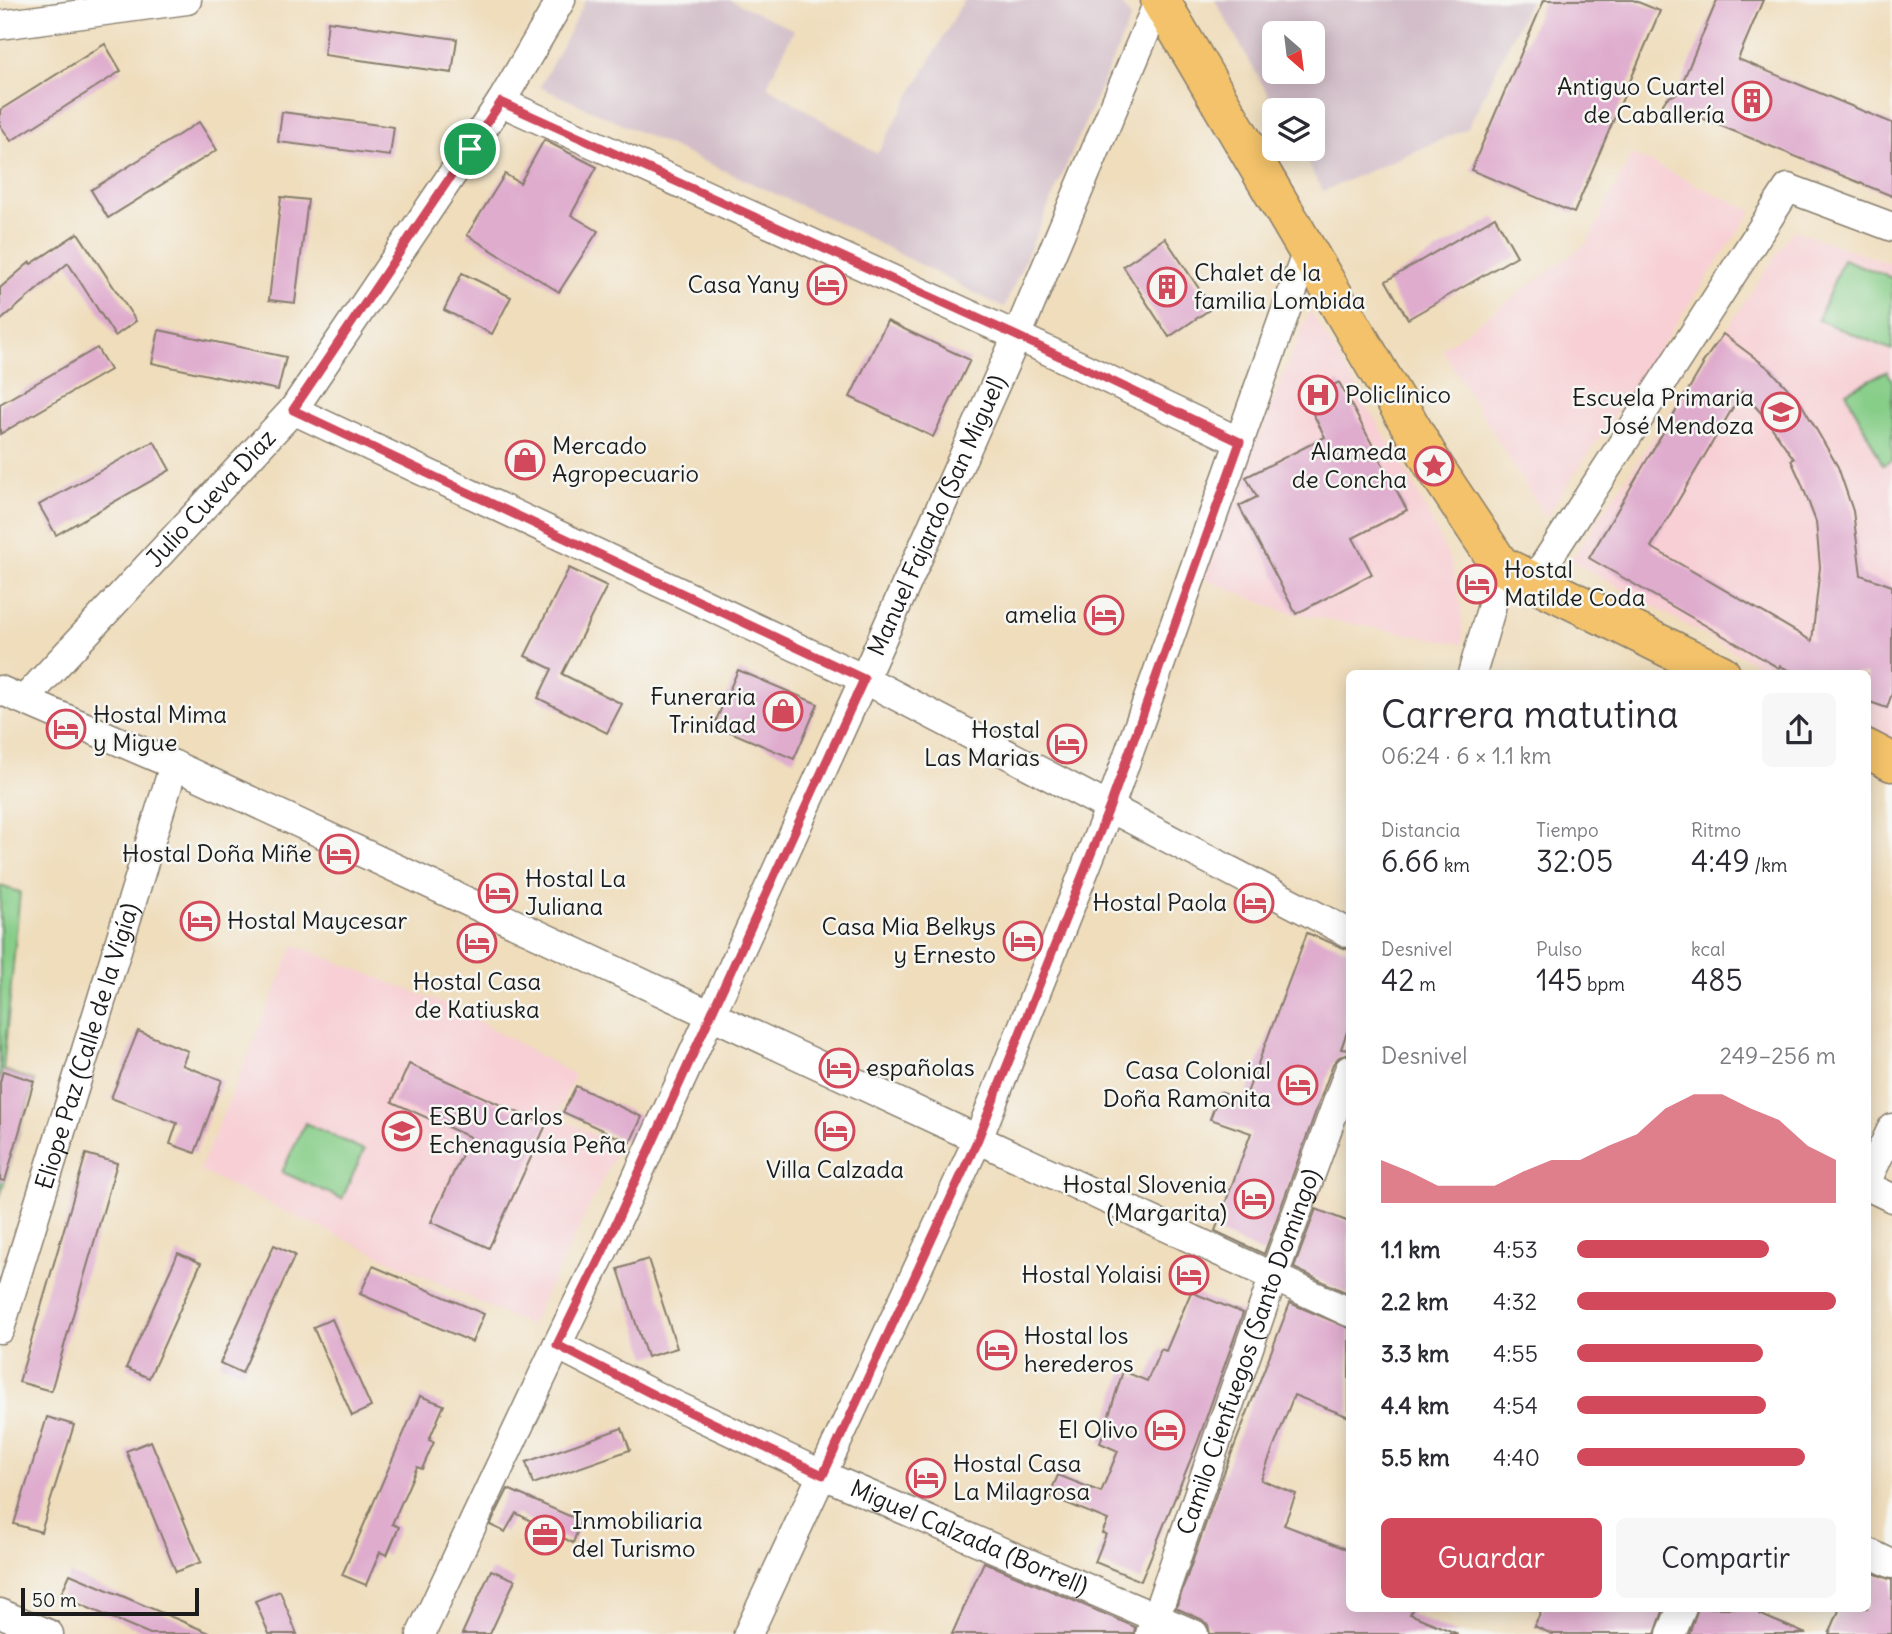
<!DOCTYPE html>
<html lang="es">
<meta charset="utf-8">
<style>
body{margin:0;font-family:Delius,sans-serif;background:#f7f7f7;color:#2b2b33;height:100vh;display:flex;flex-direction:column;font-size:26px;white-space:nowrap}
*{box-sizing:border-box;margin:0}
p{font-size:23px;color:#7c7c81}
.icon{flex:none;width:38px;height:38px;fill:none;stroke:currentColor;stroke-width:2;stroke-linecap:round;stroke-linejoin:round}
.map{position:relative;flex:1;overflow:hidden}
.sheet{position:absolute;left:1346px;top:670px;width:525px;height:942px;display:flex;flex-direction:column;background:#fff;border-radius:10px;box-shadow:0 4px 18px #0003}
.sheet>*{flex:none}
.needle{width:46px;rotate:152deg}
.controls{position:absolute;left:1262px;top:21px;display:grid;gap:14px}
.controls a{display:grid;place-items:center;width:63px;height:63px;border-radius:10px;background:#fff;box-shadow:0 4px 18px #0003;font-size:35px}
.scale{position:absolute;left:21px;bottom:18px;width:178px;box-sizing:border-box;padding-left:7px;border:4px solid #1c1c1c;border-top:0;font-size:19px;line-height:24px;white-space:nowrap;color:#1c1c1c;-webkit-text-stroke:5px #f6f6f2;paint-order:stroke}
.pin{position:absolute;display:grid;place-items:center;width:60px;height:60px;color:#fff;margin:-30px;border:4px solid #fff;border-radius:50%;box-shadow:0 2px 7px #0007}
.round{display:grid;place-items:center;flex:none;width:74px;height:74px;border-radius:10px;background:#f7f7f7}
.head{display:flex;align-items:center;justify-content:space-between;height:119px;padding:0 35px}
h1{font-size:38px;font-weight:600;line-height:52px}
.stats{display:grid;grid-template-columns:repeat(3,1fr);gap:10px;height:119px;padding:7px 35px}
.stats div{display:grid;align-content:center}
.stats b{font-size:30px;font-weight:600}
.stats small{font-size:19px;font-weight:400}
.stats p{font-size:19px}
.chart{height:196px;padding:14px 35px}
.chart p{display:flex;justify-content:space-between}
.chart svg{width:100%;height:126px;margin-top:7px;fill:#d1495b;opacity:.7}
.action{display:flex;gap:14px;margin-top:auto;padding:14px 35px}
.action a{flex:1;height:80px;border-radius:10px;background:#d1495b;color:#fff;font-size:28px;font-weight:600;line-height:80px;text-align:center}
.action a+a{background:#f7f7f7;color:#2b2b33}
ul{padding:0 35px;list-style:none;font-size:23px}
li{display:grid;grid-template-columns:112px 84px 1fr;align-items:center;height:52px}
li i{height:18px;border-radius:9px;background:#d1495b}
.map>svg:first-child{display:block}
.built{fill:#f7cfd4}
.industrial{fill:#d2bdc8;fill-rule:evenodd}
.green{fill:#87ce89;stroke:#527552;stroke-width:2}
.building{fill:#dfacce;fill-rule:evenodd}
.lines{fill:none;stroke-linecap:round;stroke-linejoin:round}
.minor-casing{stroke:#867c6c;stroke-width:31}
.primary-casing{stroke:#867c6c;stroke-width:41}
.minor{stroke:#fff;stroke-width:28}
.primary{stroke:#f3c26a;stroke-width:38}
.route-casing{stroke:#fff;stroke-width:14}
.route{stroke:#d1495b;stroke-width:9}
.labels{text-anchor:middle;stroke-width:5;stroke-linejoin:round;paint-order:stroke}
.poi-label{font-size:24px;fill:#1c1c1c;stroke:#f6f6f2;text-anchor:end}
.street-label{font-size:24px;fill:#1c1c1c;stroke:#f6f6f2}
</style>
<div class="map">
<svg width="1892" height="1634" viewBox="0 0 1892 1634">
<rect width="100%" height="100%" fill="#f6f6f2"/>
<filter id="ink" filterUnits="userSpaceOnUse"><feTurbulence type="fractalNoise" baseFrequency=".0143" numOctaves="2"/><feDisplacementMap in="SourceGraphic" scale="14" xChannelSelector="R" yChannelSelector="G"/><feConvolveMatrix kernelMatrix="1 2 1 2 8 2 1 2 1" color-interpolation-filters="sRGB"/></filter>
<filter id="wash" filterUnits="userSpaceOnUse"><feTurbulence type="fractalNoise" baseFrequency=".00686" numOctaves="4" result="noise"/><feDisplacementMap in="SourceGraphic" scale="28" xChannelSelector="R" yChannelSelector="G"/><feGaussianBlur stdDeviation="1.57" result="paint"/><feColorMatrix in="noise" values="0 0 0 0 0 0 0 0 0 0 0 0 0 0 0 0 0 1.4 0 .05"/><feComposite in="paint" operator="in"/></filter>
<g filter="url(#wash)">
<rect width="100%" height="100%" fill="#efddbc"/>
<g class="built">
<polygon points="1632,154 1752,211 1545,518 1442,349 1587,243"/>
<polygon points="1793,230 1892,264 1892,739 1867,726 1867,674 1774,674 1571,560"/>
<polygon points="1310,310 1412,481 1451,562 1461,606 1463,644 1282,611 1200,577"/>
<polygon points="294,945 450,1006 575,1075 556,1116 619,1147 530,1326 199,1171"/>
</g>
<g class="industrial">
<polygon points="586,0 730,0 794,30 767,86 877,154 964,0 1119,0 1131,18 1004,308 839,223 540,87"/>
<path d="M1215,0H1530L1468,128L1323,191L1299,149H1312V110H1277ZM1274,33H1312V72H1274Z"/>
</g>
<g class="green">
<polygon points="1843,259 1892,278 1892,350 1818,320"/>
<polygon points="1887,371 1892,380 1892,460 1883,465 1846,392"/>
<polygon points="0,886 20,892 3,1070 34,1081 0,1197"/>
<polygon points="305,1123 364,1150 342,1199 282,1172"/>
</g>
<g id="blocks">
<g class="building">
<polygon points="1544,0 1633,0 1660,11 1574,213 1471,170"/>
<polygon points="1717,0 1763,0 1738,59 1892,123 1892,196 1687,112 1679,119 1672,119 1666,116 1663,104 1667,98 1678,93"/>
<polygon points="328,21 457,39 452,73 324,55"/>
<polygon points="105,44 121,71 11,141 0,125 0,110"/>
<polygon points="282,112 394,127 390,156 278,142"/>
<polygon points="199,122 217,150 108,218 91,190"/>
<polygon points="544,140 597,167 571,215 598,231 559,292 467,235 505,174 520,183"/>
<polygon points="281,197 308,200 295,303 269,300"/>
<polygon points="1495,217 1517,256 1408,319 1386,281"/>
<polygon points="78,233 136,321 115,336 68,263 0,321 0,288 30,262 31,264"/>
<polygon points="1165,238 1212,308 1169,337 1123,266"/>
<polygon points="462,273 511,297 492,334 444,310"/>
<polygon points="887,321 970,360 933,437 850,397"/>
<polygon points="159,330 286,357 278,390 152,363"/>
<path d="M1723,334L1771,370L1801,403L1838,467L1853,511L1861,575L1892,586V693L1887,708L1867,701V674H1797L1780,666L1779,668L1589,558L1703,365L1702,364ZM1742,392L1763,415L1794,459L1791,460L1801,482L1816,522L1820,567L1812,641L1651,547Z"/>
<polygon points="97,348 110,370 0,434 0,404"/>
<polygon points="1339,382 1407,510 1353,538 1372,574 1296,614 1239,506 1257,497 1246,477 1325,437 1306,400"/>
<polygon points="154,441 170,470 56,535 39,505"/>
<polygon points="569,568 607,586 562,674 622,704 607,733 538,698 552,669 525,656"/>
<polygon points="738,670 818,704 794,759 714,725"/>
<polygon points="1307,933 1349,950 1349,1026 1341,1049 1349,1050 1349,1054 1339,1057 1333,1064 1264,1254 1215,1231 1251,1133 1210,1119 1220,1092 1244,1101"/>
<polygon points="138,1031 188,1051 182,1065 222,1080 195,1153 170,1144 177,1123 111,1098"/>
<polygon points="409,1064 546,1125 489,1248 431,1222 470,1137 392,1102"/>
<polygon points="3,1071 34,1081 5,1181 0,1180 0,1082"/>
<polygon points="576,1086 642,1117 630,1143 563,1112"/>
<polygon points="86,1154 117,1163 51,1391 19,1382"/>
<polygon points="1316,1209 1349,1222 1349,1294 1294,1268"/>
<polygon points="274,1245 295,1255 242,1373 220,1363"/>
<polygon points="178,1253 201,1263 149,1378 126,1368"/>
<polygon points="648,1259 677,1348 647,1357 618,1269"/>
<polygon points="373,1266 484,1314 472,1342 360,1294"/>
<polygon points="1191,1292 1243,1313 1197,1444 1141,1581 1095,1562 1106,1534 1102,1533 1108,1520 1049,1496 1058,1475 1101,1492 1118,1451 1100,1443 1123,1371 1147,1381 1161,1349 1166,1351"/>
<polygon points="1290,1303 1349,1328 1349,1417 1294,1395 1261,1480 1296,1494 1284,1525 1349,1550 1349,1608 1413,1608 1410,1614 1458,1634 1210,1634 1208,1625 1201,1619 1176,1608 1220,1483"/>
<polygon points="332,1319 371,1407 352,1416 313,1327"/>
<polygon points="420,1396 444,1405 429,1440 434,1442 422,1469 417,1467 392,1524 399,1527 387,1555 380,1552 366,1585 342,1575"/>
<polygon points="47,1417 74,1425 41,1532 14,1524"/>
<polygon points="622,1428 630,1450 533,1484 526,1462"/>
<polygon points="151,1441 201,1562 176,1572 126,1451"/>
<polygon points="508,1489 581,1521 573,1543 516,1513 505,1532 490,1525"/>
<polygon points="984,1562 1135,1627 1134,1634 952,1634"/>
<polygon points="491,1570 515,1580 490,1634 462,1634"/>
<polygon points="1873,1573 1892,1580 1892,1634 1829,1634 1840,1608 1867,1608 1867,1586"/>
<polygon points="70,1574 212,1634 150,1634 60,1596"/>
<polygon points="280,1591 297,1634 269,1634 255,1601"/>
<polygon points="1543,1608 1664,1608 1655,1634 1552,1634 1534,1626"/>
<polygon points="1698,1608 1762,1608 1759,1614 1806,1634 1689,1634"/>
</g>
</g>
</g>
<g filter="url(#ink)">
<use href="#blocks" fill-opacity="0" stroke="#867c6c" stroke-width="2"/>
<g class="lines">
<defs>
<g id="minor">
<polyline points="0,25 187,0"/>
<polyline points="501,102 1017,336 1240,442"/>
<polyline points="293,410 864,679 1349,933"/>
<polyline points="1533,582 1788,188 1892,227"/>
<polyline points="1472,674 1491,609 1500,565"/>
<polyline points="0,690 174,765 1349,1312"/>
<path id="s1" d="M24,700L293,410L501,102L561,0"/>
<polyline points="1867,1181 1892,1128"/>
<polyline points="1867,1186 1892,1198"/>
<path id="s2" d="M0,1329L174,765"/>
<path id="s3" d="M557,1345L656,1396L823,1475L1194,1634"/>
<polyline points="1867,1552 1892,1564"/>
<polyline points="0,1613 49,1634"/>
<path id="s4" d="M421,1634L557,1345L605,1247L864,679L1017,336L1159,0"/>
<polyline points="748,1634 978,1139 1110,806 1307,251"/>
<path id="s5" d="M1150,1634L1273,1278L1349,1070"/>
<polyline points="1671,1634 1682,1608"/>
</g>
<g id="primary">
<polyline points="1160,0 1434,466 1500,565 1721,674"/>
<polyline points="1867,749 1892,762"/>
</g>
</defs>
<use href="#minor" class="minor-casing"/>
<use href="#primary" class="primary-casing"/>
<use href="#minor" class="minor"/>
<use href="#primary" class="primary"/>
</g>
</g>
<g class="lines" filter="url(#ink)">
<defs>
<polygon id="route" points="501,102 1017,336 1240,442 1110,806 978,1139 823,1475 656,1396 557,1345 605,1247 864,679 293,410"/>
</defs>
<use href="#route" class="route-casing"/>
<use href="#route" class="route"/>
</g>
<defs>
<symbol id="building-ring" viewBox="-11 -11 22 22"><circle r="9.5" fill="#f6f6f2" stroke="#d1495b" stroke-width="1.5"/><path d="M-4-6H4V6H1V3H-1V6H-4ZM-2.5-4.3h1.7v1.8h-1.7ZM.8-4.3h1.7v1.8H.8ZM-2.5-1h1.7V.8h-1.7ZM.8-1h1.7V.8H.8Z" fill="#d1495b"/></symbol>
<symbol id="hotel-ring" viewBox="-11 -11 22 22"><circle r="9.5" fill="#f6f6f2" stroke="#d1495b" stroke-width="1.5"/><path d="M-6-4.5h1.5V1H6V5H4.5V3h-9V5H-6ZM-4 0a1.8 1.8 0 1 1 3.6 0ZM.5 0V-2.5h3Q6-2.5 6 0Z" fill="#d1495b"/></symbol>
<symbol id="hospital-ring" viewBox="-11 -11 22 22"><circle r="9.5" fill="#f6f6f2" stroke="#d1495b" stroke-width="1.5"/><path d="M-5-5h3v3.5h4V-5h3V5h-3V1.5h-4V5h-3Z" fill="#d1495b"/></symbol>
<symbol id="school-ring" viewBox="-11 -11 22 22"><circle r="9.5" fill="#f6f6f2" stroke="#d1495b" stroke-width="1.5"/><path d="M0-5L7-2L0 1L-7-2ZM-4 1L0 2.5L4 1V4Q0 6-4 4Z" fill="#d1495b"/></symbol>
<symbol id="shop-ring" viewBox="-11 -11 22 22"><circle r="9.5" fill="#f6f6f2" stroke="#d1495b" stroke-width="1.5"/><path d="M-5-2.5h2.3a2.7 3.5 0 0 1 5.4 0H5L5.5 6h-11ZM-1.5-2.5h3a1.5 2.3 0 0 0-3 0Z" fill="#d1495b"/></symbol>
<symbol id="sight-ring" viewBox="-11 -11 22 22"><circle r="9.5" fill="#f6f6f2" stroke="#d1495b" stroke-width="1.5"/><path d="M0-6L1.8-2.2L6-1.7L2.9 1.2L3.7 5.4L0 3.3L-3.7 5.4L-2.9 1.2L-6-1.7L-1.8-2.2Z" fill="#d1495b"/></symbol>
<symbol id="office-ring" viewBox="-11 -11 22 22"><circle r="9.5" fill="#f6f6f2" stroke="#d1495b" stroke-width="1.5"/><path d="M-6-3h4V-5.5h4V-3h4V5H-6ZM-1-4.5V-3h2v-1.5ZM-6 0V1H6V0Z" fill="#d1495b"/></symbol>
</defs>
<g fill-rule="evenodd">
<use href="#building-ring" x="1730" y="79" width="44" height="44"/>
<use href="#hotel-ring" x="805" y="263" width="44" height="44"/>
<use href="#building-ring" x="1145" y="265" width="44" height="44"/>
<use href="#hospital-ring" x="1296" y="373" width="44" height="44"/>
<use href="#school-ring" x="1759" y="390" width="44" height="44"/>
<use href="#shop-ring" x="503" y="438" width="44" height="44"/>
<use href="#sight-ring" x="1412" y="444" width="44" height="44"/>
<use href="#hotel-ring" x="1455" y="562" width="44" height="44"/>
<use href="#hotel-ring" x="1082" y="593" width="44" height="44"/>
<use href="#shop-ring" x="761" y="689" width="44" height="44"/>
<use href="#hotel-ring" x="44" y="707" width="44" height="44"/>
<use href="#hotel-ring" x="1045" y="722" width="44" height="44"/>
<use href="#hotel-ring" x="317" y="832" width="44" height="44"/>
<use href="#hotel-ring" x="476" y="871" width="44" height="44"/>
<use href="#hotel-ring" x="1232" y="881" width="44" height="44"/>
<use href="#hotel-ring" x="178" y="899" width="44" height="44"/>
<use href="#hotel-ring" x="1001" y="919" width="44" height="44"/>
<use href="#hotel-ring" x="455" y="921" width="44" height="44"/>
<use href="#hotel-ring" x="817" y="1046" width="44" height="44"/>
<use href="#hotel-ring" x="1276" y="1063" width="44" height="44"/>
<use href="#school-ring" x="380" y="1109" width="44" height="44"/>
<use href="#hotel-ring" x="813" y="1109" width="44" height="44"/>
<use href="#hotel-ring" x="1232" y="1177" width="44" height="44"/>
<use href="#hotel-ring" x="1167" y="1253" width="44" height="44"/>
<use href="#hotel-ring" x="975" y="1328" width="44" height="44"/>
<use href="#hotel-ring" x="1143" y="1408" width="44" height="44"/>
<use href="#hotel-ring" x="904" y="1456" width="44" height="44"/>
<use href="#office-ring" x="523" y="1513" width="44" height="44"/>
</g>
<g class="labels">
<g class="poi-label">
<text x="1725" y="95">Antiguo Cuartel<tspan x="1725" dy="28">de Caballería</tspan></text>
<text x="1194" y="281" text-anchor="start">Chalet de la<tspan x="1194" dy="28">familia Lombida</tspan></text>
<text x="800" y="293">Casa Yany</text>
<text x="1345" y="403" text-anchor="start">Policlínico</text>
<text x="1754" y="406">Escuela Primaria<tspan x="1754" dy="28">José Mendoza</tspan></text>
<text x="552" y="454" text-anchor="start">Mercado<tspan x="552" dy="28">Agropecuario</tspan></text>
<text x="1407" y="460">Alameda<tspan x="1407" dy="28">de Concha</tspan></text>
<text x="1504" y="578" text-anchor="start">Hostal<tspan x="1504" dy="28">Matilde Coda</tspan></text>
<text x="1077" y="623">amelia</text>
<text x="756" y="705">Funeraria<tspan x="756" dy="28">Trinidad</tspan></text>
<text x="93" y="723" text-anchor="start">Hostal Mima<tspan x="93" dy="28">y Migue</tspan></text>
<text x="1040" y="738">Hostal<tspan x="1040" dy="28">Las Marias</tspan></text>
<text x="312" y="862">Hostal Doña Miñe</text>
<text x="525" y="887" text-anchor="start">Hostal La<tspan x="525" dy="28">Juliana</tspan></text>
<text x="1227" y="911">Hostal Paola</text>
<text x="227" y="929" text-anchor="start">Hostal Maycesar</text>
<text x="996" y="935">Casa Mia Belkys<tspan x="996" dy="28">y Ernesto</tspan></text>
<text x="477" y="990" text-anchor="middle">Hostal Casa<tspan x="477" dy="28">de Katiuska</tspan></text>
<text x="866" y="1076" text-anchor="start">españolas</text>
<text x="1271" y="1079">Casa Colonial<tspan x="1271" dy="28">Doña Ramonita</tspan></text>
<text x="429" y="1125" text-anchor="start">ESBU Carlos<tspan x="429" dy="28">Echenagusía Peña</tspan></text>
<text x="835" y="1178" text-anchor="middle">Villa Calzada</text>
<text x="1227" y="1193">Hostal Slovenia<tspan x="1227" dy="28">(Margarita)</tspan></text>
<text x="1162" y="1283">Hostal Yolaisi</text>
<text x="1024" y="1344" text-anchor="start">Hostal los<tspan x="1024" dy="28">herederos</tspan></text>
<text x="1138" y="1438">El Olivo</text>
<text x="953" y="1472" text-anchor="start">Hostal Casa<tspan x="953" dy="28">La Milagrosa</tspan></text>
<text x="572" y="1529" text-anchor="start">Inmobiliaria<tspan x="572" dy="28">del Turismo</tspan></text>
</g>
<g class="street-label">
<text dy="8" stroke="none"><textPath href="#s1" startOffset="275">Julio Cueva Diaz</textPath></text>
<text dy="8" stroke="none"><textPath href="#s4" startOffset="1232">Manuel Fajardo (San Miguel)</textPath></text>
<text dy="8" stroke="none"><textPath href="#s2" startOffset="296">Eliope Paz (Calle de la Vigía)</textPath></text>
<text dy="8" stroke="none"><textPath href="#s5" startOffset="299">Camilo Cienfuegos (Santo Domingo)</textPath></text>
<text dy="8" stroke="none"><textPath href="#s3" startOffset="455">Miguel Calzada (Borrell)</textPath></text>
</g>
</g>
</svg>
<div class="controls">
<a><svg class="needle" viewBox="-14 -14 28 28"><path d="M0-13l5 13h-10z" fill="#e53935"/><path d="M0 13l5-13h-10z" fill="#7c7c81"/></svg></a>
<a><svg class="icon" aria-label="layers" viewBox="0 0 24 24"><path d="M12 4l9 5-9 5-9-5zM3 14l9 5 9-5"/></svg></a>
</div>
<div class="scale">50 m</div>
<div class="pin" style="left:470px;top:149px;background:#1e9e55"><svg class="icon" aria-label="arrive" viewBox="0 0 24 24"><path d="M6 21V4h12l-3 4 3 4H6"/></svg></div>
<section class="sheet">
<div class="head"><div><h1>Carrera matutina</h1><p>06:24 · 6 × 1.1 km</p></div><a class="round"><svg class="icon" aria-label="share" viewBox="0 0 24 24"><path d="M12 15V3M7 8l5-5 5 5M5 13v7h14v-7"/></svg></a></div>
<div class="stats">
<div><p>Distancia</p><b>6.66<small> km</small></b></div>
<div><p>Tiempo</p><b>32:05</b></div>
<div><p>Ritmo</p><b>4:49<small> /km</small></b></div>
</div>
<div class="stats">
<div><p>Desnivel</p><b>42<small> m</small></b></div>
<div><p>Pulso</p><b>145<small> bpm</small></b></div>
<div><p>kcal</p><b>485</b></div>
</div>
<div class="chart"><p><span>Desnivel</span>249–256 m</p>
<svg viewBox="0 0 160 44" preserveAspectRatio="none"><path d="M0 44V29L10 33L20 38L30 38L40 38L50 33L60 29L70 29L80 24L90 20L100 11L110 6L120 6L130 11L140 15L150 24L160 29V44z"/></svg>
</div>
<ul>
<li><b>1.1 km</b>4:53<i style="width:74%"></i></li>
<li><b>2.2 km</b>4:32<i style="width:100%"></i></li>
<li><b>3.3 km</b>4:55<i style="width:72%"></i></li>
<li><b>4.4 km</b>4:54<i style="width:73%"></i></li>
<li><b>5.5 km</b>4:40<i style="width:88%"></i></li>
</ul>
<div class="action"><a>Guardar</a><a>Compartir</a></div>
</section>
</div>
